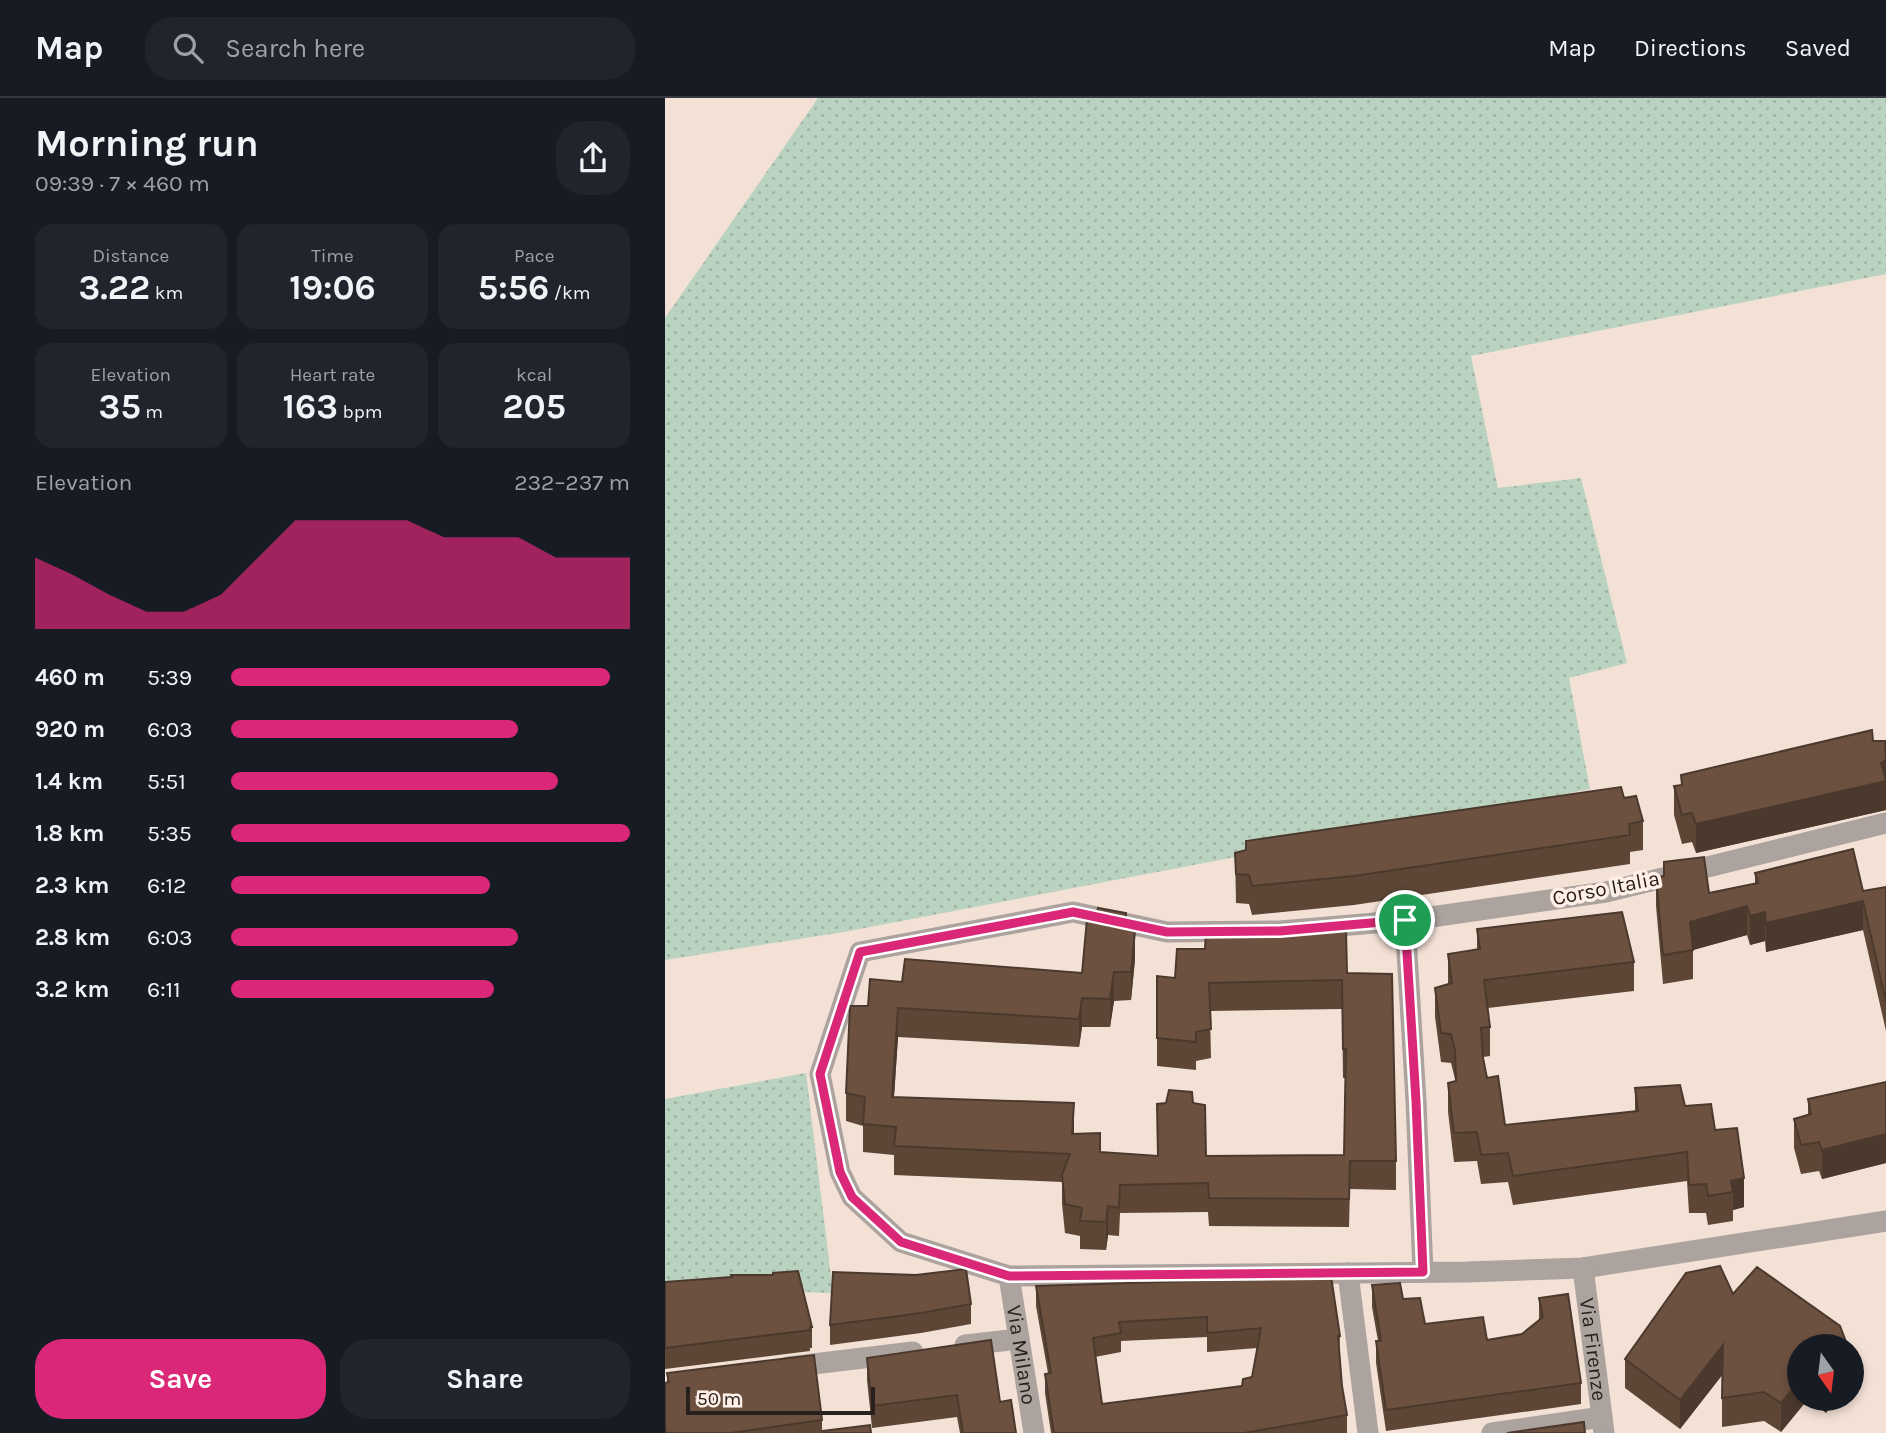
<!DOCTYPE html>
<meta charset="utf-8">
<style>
body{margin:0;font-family:Karla,sans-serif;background:#20242c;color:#f1f3f6;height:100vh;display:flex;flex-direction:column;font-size:26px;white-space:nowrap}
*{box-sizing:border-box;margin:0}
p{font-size:23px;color:#9ea1a6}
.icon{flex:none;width:38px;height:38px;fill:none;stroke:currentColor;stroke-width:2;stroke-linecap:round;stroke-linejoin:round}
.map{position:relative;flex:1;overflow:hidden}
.panel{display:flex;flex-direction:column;background:#171b24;width:665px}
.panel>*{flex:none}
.needle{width:46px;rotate:166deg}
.buttons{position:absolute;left:1122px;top:1236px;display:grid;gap:14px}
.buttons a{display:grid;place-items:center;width:77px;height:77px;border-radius:50%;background:#171b24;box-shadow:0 4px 10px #0003;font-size:35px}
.scale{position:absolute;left:21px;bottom:18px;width:189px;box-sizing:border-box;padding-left:7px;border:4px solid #28211d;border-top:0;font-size:19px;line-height:24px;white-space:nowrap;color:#28211d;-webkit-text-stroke:5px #ffefe6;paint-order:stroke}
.pin{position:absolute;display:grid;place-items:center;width:60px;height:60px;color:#fff;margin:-30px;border:4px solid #fff;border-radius:50%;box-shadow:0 2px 7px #0007}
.round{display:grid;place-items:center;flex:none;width:74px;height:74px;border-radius:28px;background:#20242c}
.head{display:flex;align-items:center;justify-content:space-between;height:119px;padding:0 35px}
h1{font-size:38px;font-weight:700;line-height:52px}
.figures{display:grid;grid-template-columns:repeat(3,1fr);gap:10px;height:119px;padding:7px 35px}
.figures div{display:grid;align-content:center;border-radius:18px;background:#20242c;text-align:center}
.figures b{font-size:35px;font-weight:700}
.figures small{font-size:19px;font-weight:400}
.figures p{font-size:19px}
.chart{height:196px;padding:14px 35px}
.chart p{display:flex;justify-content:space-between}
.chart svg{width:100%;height:126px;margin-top:7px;fill:#db2777;opacity:.7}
.primary-button{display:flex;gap:14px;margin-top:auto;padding:14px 35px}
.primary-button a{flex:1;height:80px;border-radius:28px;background:#db2777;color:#fff;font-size:28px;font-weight:700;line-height:80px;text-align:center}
.primary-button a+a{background:#20242c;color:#f1f3f6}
ul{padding:0 35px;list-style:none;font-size:23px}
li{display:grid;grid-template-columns:112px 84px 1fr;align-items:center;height:52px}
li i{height:18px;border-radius:9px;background:#db2777}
header{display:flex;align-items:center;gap:42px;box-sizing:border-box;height:98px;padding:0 35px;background:#171b24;border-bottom:2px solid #363941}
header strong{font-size:33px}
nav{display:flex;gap:38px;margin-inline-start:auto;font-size:24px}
.search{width:490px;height:63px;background:#20242c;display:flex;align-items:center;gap:18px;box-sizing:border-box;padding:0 24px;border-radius:28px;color:#9ea1a6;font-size:26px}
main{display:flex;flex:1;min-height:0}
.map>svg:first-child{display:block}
.grass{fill:url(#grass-dots)}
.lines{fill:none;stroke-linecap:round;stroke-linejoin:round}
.minor{stroke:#aca39f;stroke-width:21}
.wall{fill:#5e4637;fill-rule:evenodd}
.shaded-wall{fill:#4c392d}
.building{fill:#6d5140;stroke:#4c392d;stroke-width:2;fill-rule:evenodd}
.route-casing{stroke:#fff;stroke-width:14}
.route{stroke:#db2777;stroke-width:9}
.labels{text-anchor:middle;stroke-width:7;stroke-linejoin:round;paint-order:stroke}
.street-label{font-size:21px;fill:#28211d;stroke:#ffefe6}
</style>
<header>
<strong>Map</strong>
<div class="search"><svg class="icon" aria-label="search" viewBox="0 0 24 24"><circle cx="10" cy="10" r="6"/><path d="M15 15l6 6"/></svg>Search here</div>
<nav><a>Map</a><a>Directions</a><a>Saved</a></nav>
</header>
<main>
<section class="panel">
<div class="head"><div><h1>Morning run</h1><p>09:39 · 7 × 460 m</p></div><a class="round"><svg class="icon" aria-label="share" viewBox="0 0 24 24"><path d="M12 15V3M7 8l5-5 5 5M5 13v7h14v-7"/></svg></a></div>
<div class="figures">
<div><p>Distance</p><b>3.22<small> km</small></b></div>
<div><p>Time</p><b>19:06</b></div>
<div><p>Pace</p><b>5:56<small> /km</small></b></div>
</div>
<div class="figures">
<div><p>Elevation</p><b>35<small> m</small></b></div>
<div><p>Heart rate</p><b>163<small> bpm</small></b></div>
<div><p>kcal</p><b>205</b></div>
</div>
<div class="chart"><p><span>Elevation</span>232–237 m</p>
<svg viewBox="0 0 160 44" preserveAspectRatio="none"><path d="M0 44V19L10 25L20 32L30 38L40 38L50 32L60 19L70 6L80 6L90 6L100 6L110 12L120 12L130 12L140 19L150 19L160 19V44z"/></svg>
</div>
<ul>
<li><b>460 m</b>5:39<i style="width:95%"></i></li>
<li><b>920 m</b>6:03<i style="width:72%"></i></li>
<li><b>1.4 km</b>5:51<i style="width:82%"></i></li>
<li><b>1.8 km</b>5:35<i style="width:100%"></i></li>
<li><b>2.3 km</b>6:12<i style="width:65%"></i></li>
<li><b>2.8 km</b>6:03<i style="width:72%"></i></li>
<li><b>3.2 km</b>6:11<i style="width:66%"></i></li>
</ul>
<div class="primary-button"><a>Save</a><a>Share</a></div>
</section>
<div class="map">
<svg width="1221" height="1335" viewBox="0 0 1221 1335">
<defs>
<pattern id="grass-dots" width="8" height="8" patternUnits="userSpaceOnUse" patternTransform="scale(1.75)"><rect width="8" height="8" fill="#bad2c0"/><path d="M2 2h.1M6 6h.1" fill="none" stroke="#a0b4a5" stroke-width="1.8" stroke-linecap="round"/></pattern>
</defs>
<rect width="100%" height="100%" fill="#f4e1d6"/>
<g class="grass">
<polygon points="153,0 1221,0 1221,176 806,258 833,390 916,380 962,565 904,580 925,691 179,834 0,862 0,220"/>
<polygon points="141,975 168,1195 133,1194 0,1204 0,1001"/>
</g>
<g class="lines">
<g class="minor">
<polyline points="1221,725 941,794 745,822 615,833 502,834 408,814 195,854 155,976 175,1074 187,1099 236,1144 344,1178 802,1174 918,1170 1221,1123"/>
<polyline points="740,822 751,1003 758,1174"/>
<path id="s1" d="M918,1170L939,1335"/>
<polyline points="683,1175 703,1335"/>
<path id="s2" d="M344,1178L369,1335"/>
<polyline points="300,1247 354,1241"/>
<polyline points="123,1269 248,1254"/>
<polyline points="827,1335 937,1319"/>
</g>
</g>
<g class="wall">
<polygon points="1208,643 1221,712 1031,755 1027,744 1017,746 1009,717 1009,688 1016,687 1016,677"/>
<polygon points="959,700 978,723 978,752 965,754 965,766 689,807 587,817 584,806 571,805 570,755"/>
<polygon points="1090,775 1198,793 1221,789 1221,933 1198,832 1101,854 1100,843 1085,847 1082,837 1028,852 1028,881 998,886 991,808 991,779 1044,795 1090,786"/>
<polygon points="461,831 470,861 466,902 449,903 445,929 417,929 414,949 233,939 229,999 409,1036 435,1054 492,1058 492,1006 528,1005 541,1058 679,1057 680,980 678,980 677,911 545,913 546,960 531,963 531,972 492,968 492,878 510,880 682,875 731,1063 731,1092 685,1091 684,1129 544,1128 543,1114 455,1115 454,1138 443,1137 441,1152 415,1151 415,1138 400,1135 397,1106 397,1084 229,1077 229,1057 198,1054 198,1028 181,1023 181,995 203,908 237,884 417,875"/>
<polygon points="812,831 969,864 969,893 823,910 825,929 825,958 818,959 822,980 840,1027 970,1013 970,990 1020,1008 1050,1032 1079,1109 1068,1112 1068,1123 1043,1127 1041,1115 1024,1115 1022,1083 848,1107 843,1084 816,1086 812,1063 789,1064 783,1014 783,985 790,984 790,981 786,965 776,964 770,919 770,890 783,887 783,856 812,852"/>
<polygon points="1221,984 1221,1065 1157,1081 1154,1073 1136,1076 1129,1050 1129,1021 1143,1017 1143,1001"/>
<polygon points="108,1175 147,1229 147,1250 145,1250 145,1253 0,1271 0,1184 108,1177"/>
<polygon points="707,1187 738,1201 760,1226 822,1242 857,1236 874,1222 874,1200 916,1285 916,1306 721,1333 711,1265 711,1243 713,1243 707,1209"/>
<path d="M371,1188L675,1238L674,1257L677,1288L682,1317V1335H386L380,1295V1276L383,1275L371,1208ZM542,1239V1254L592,1250L587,1279L577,1288L437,1306L430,1259L456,1254V1243Z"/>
<polygon points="1068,1196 1134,1248 1134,1300 1172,1300 1161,1315 1143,1301 1116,1334 1099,1323 1057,1329 1057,1277 1015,1331 960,1290 960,1261"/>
<polygon points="306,1206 306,1226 256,1235 165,1247 165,1227"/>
<polygon points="202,1260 335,1304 351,1335 295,1335 292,1319 207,1330 202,1282"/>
<polygon points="2,1275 157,1322 157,1335 0,1335 0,1285 2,1285"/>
</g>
<g class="shaded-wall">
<polygon points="1221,662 1221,712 1031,755 1031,726 1216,665"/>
<polygon points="1198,803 1198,832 1101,854 1101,825"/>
<polygon points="1082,808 1082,837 1028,852 1025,824"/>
<polygon points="1100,814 1100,843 1085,847 1085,818"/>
<polygon points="470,833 470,861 466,902 466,874"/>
<polygon points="449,874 449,903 445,929 445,901"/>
<polygon points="417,900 417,929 414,949 414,921"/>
<polygon points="233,910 233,939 227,1028 227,999"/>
<polygon points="409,1005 409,1034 407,1064 407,1036"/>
<polygon points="1221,1036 1221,1065 1157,1081 1157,1052"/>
<polygon points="1079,1080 1079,1109 1068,1112 1068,1094 1066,1083"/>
<polygon points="443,1108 443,1137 441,1152 441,1124"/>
<polygon points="1058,1247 1058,1276 1015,1331 1015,1302"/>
<polygon points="1134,1283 1134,1300 1143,1301 1116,1334 1116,1305"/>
<polygon points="1161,1300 1172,1300 1161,1315"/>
</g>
<g class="building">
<polygon points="1207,632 1208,643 1220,643 1221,662 1216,665 1221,683 1031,726 1027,715 1017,717 1009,688 1017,687 1016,677"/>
<polygon points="956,689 959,700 971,698 978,723 964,726 965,737 689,778 587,788 584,777 571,776 570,755 581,752 581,743"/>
<polygon points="1188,751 1198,793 1221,789 1221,904 1198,803 1101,825 1100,814 1085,818 1082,808 1025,824 1028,852 998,857 991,779 999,778 999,764 1039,759 1044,795 1093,785 1090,775"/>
<polygon points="433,810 461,815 460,830 470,833 466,874 449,874 445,901 417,900 414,921 233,910 227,999 409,1005 407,1036 435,1035 435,1054 493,1058 492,1006 501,1005 504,992 527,994 528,1005 540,1007 541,1058 679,1057 681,951 678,951 677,882 544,885 546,931 531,934 531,944 492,940 492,878 510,880 512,851 540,851 541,833 681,833 682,875 727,876 731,1063 685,1063 684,1101 544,1100 543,1085 455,1087 454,1110 443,1108 441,1124 415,1123 417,1110 400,1106 397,1077 405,1056 229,1048 231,1029 198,1026 200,999 181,995 185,908 203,908 205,881 237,884 240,861 417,875 422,821 431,822"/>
<polygon points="957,814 969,864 819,882 825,929 816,930 818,960 822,980 833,978 840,1027 973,1013 970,990 1015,987 1020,1008 1046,1006 1050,1032 1072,1030 1079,1080 1066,1083 1068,1094 1043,1098 1041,1086 1024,1087 1022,1054 848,1078 843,1055 816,1057 812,1034 789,1035 783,985 791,983 790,952 786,936 776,935 770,890 787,885 783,856 815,851 812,831"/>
<polygon points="1221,984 1221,1036 1157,1052 1154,1044 1136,1047 1129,1021 1146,1016 1143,1001"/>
<polygon points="1055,1168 1068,1196 1092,1169 1175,1228 1181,1244 1181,1248 1134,1248 1134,1283 1116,1305 1099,1294 1057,1300 1058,1247 1015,1302 960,1261 1021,1175"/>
<polygon points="301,1171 306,1206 256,1215 165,1227 168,1174 251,1177"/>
<polygon points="133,1173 147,1229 145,1229 145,1232 0,1250 0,1184 67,1179 66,1177 108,1177 108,1175"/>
<path d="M666,1178L675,1238H673L677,1288L682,1317L579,1335H389L380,1276L386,1275L371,1188L625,1180ZM542,1219V1235L596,1230L587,1279L578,1281L577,1288L437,1306L428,1240L456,1235L454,1224Z"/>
<polygon points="735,1185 738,1201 755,1200 760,1226 818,1219 822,1242 857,1236 878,1219 874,1200 903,1196 916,1285 721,1312 711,1243 716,1243 707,1187"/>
<polygon points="326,1242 335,1304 346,1302 351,1335 298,1335 292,1297 207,1308 202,1260"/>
<polygon points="149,1257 157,1322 66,1335 1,1335 0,1326 0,1285 4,1284 2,1275"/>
<polygon points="919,1324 920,1335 842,1335"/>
<polygon points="205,1327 206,1335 158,1335 158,1333"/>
</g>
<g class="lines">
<defs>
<polygon id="route" points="408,814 502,834 615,833 740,822 751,1003 758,1174 344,1178 236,1144 187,1099 175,1074 155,976 195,854"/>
</defs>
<use href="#route" class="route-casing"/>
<use href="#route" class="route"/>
</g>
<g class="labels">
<g class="street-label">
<text transform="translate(941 790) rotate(-11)" y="7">Corso Italia</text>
<text dy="7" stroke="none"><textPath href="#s1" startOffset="82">Via Firenze</textPath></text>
<text dy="7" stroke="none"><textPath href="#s2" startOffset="80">Via Milano</textPath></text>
</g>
</g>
</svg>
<div class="buttons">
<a><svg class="needle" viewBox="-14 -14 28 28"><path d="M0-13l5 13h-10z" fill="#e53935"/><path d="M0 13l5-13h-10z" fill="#9ea1a6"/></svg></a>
</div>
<div class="scale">50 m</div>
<div class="pin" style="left:740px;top:822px;background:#1e9e55"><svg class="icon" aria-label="arrive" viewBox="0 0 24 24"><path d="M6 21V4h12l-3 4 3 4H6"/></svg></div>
</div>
</main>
